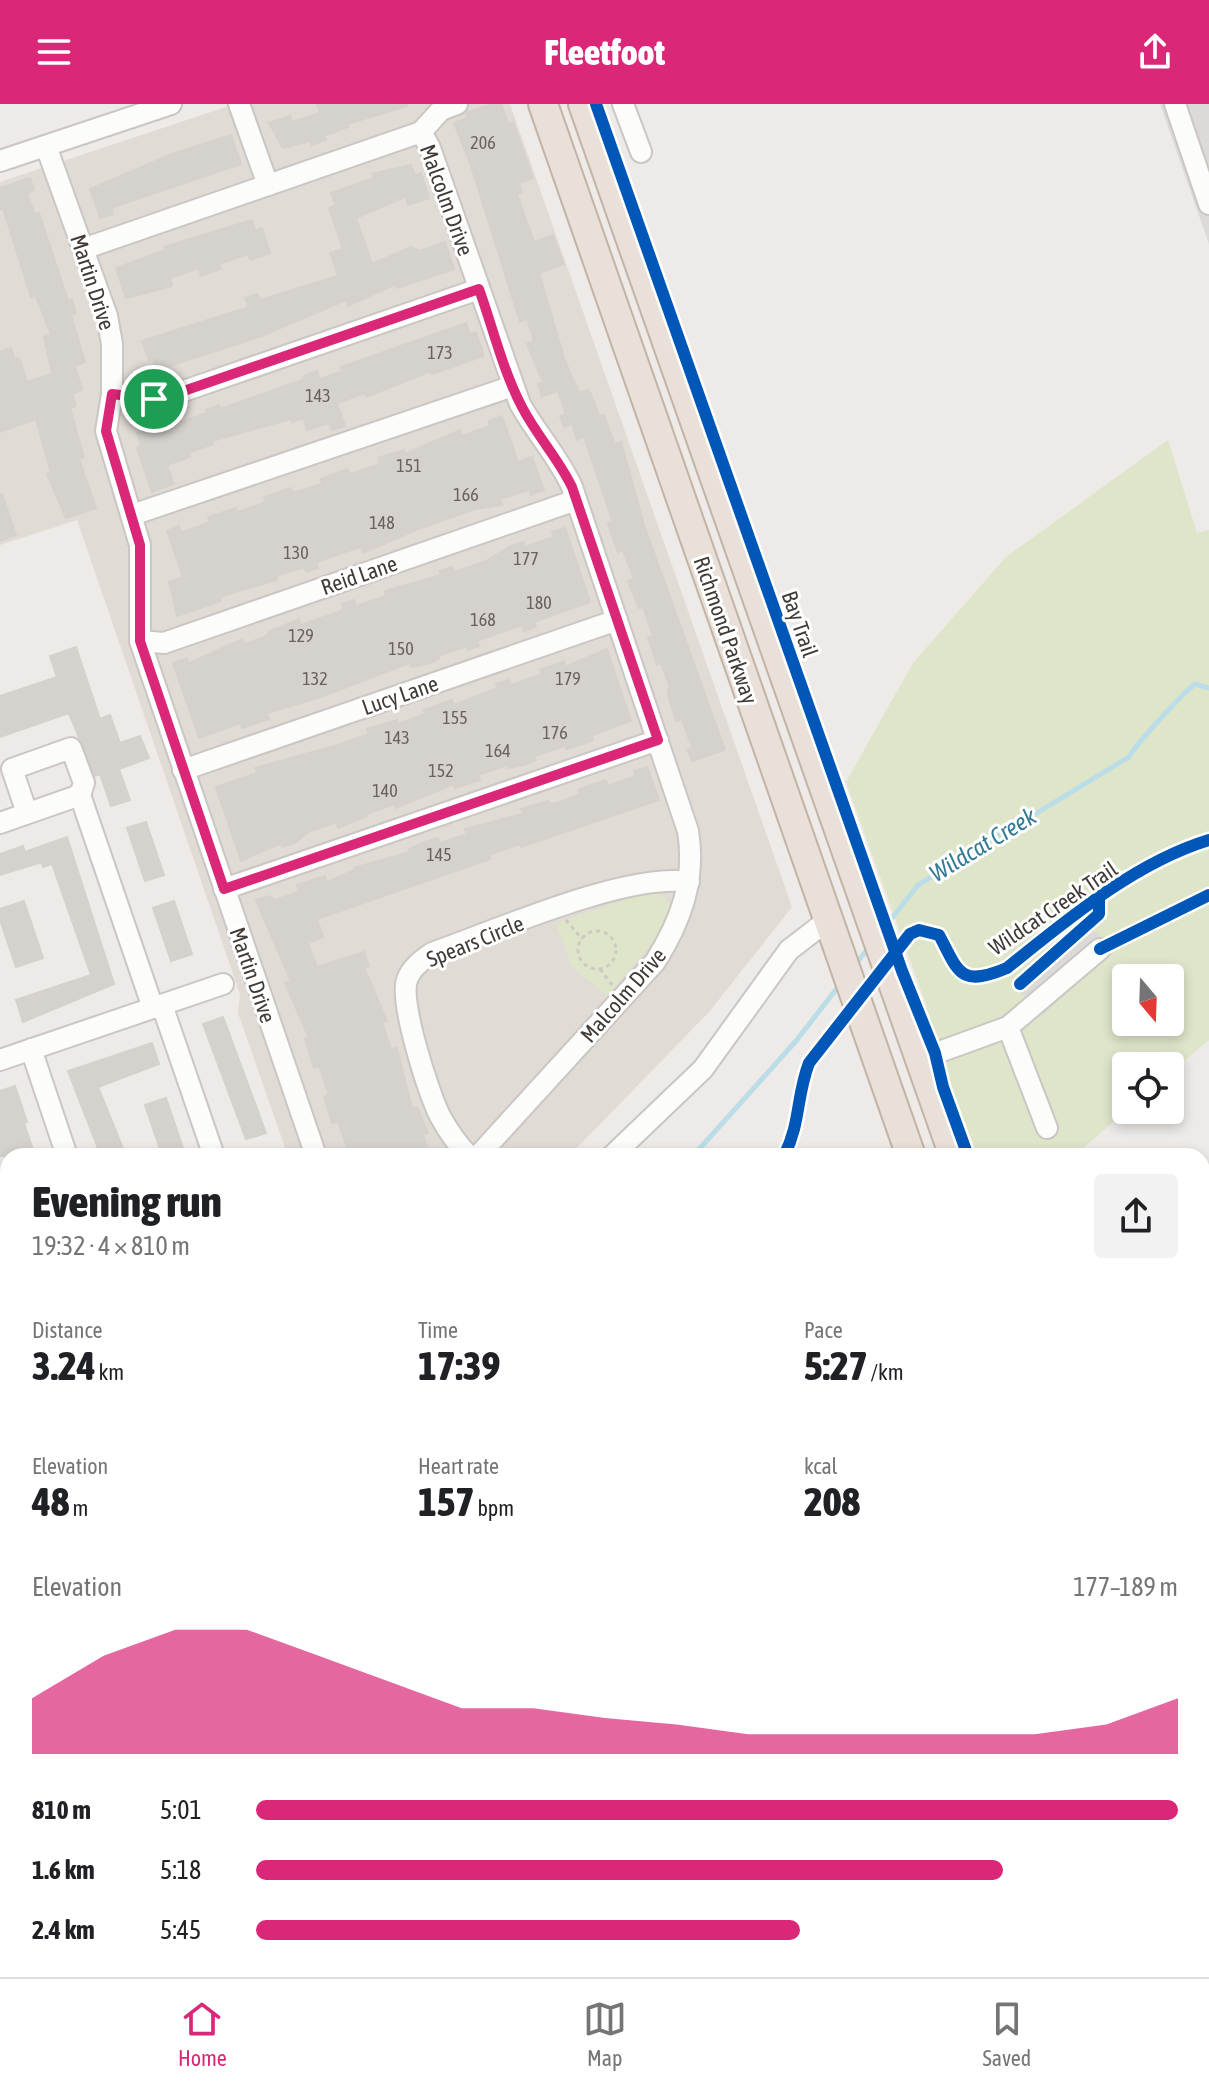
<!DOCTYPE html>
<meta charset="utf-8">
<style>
body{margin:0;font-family:"Asap Condensed",sans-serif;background:#f2f2f2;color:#202124;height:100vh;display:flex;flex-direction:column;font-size:30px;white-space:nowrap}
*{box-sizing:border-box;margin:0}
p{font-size:26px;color:#757577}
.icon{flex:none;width:44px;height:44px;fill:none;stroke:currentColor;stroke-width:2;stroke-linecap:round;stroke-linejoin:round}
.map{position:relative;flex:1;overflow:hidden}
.side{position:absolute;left:0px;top:1044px;width:1210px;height:830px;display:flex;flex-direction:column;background:#fff;border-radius:24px 24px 0 0;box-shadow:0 4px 12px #0003}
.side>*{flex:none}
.needle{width:52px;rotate:161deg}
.fabs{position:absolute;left:1112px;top:860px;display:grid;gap:16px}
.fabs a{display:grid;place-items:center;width:72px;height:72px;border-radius:8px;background:#fff;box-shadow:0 4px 12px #0003;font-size:40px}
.pin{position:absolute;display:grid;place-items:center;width:68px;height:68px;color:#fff;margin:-34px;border:4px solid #fff;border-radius:50%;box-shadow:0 2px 8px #0007}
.round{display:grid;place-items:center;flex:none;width:84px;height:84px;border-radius:8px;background:#f2f2f2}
.overview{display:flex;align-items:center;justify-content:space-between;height:136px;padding:0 32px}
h1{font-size:44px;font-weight:800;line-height:60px}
.metrics{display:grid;grid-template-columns:repeat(3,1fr);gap:12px;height:136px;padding:8px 32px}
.metrics div{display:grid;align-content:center}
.metrics b{font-size:40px;font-weight:800}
.metrics small{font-size:22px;font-weight:400}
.metrics p{font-size:22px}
.chart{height:224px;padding:16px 32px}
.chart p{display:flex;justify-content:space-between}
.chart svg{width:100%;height:144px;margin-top:8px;fill:#db2777;opacity:.7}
ul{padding:0 32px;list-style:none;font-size:26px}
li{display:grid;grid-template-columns:128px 96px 1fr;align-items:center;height:60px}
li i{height:20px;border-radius:10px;background:#db2777}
header{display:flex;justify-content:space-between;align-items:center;height:104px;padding:0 32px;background:#db2777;color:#fff;font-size:36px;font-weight:800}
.dock{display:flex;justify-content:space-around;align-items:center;height:112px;border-top:2px solid #e0e0e0;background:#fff;font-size:22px;color:#757577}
.dock a{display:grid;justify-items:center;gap:4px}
.dock .active{color:#db2777}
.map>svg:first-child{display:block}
.residential{fill:#e1dbd5}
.industrial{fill:#ddd9d5}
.green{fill:#dee5c9;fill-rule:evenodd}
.parking{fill:#dcd9d7}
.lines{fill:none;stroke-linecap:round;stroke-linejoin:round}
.stream{stroke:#bbdde8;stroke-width:5}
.building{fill:#d5d2ce;stroke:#d5d1cd;stroke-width:2}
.minor-casing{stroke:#cac6c3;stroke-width:24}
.highway-casing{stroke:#c3b3a4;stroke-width:32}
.path{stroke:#ccc9c6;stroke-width:3;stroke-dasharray:4 4;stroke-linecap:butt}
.minor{stroke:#fcfcfb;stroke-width:20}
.highway{stroke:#e9e1d9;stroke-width:28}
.cycleway-casing{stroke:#fff;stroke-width:17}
.cycleway{stroke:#0057b8;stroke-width:12}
.route-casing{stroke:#fff;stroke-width:16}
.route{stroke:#db2777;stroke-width:10}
.labels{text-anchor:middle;stroke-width:6;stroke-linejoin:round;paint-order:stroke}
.number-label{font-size:18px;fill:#68625d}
.street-label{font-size:22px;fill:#423b35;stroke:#fff}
.water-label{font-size:24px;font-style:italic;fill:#347a94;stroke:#fff}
</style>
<header><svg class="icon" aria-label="menu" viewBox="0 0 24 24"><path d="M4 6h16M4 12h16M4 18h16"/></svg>Fleetfoot<svg class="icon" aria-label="share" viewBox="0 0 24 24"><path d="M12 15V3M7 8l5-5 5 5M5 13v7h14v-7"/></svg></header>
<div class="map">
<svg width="1209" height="1873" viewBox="0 0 1209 1873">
<rect width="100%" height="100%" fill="#edeae7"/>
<polygon class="residential" points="235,0 510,0 792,803 709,908 569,1052 288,1052 238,909 240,890 77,416 0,441 0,78"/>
<polygon class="industrial" points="487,1866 1173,1866 1176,1873 490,1873"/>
<g class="green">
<path d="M1168,336L1197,429L1209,426V936L1170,969V962H1126L1127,1006L1074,1052H953L903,912L927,903L846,678L913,559L1006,453ZM1126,874H1170V918H1126Z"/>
<polygon points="659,788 671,801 659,831 607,892 572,863 556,819 633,793"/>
</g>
<g class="parking">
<polygon points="1160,0 1209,0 1209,140"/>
<polygon points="1083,816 1114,846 1044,910 1013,881"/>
</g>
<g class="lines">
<g class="stream">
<path d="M884,824L918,781L1129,653C1136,640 1183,589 1195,580L1209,584"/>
<polyline points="854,862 870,842"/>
<polyline points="693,1052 796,937 841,879"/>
<polyline points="0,1737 8,1734"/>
</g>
</g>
<g class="building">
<polygon points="317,0 407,0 407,2 347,20 348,23 324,32 326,36 312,41 310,37 283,44 269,19 290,12 292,18 320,9"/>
<polygon points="493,0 501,0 508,20 513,18 533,74 519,79 522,88 517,90 534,138 553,131 564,160 539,169 565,257 579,289 589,286 600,313 604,311 615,341 621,338 644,421 725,646 692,657 687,645 692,644 682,615 676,617 668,590 669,581 661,559 657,560 648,534 653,532 643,503 639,504 632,488 628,477 634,475 623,446 618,448 612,432 608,419 613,418 584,333 577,336 572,320 564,323 560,312 566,310 558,287 542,292 538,280 543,278 527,240 534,237 527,215 520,218 471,62 454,19 467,14 466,9"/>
<polygon points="231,31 241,60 111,104 113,110 100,114 90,85 172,50"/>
<polygon points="411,61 415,72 421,69 429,94 408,101 405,93 356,114 372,160 411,143 420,147 445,138 454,165 397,184 396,180 348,202 346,196 259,233 157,266 153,255 149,256 142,237 249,203 245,194 257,190 260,196 338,172 330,149 343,145 329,104 336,101 331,89 374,74 372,70"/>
<polygon points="30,74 34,86 27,89 35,111 39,109 68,197 72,196 76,209 71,211 85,258 75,262 82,286 72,290 76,302 70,304 84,353 79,355 96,404 66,414 47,370 51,369 36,315 0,328 0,248 11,244 15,255 19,254 27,278 52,270 44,233 51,231 40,202 35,191 31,193 3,104 0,105 0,84"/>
<polygon points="252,116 255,127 262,124 270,149 250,156 248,150 219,160 221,165 201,172 199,164 170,174 172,182 126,194 116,164 165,146 164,143"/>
<polygon points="466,219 470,230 476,228 484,252 432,270 431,267 366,293 365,289 337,299 345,322 332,326 329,319 307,326 303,314 292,318 291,315 212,337 213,340 188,349 190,353 167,361 174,380 152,388 137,344 141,342 137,329 152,323 154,328 207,309 206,306 219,301 220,305 305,275 304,272 317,267 320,275 343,267 341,263"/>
<polygon points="502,312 518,358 532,353 544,386 531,391 529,386 500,395 502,401 475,405 418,425 363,449 361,443 348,447 316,458 318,464 306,468 304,463 276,472 277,476 232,489 220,493 221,497 177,512 169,478 183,473 167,427 179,422 181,428 186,427 210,418 208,413 236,404 238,408 266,398 264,393 291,384 293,389 322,380 321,375 347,365 350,370 380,360 378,354 404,346 405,350 460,326 462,332 490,322 489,317"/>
<polygon points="2,390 16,431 0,437 0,391"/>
<polygon points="565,424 590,498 534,518 536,523 524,527 522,521 477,537 479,542 468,546 467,542 438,552 439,555 427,560 411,563 409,559 321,593 267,609 269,615 242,624 240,619 199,634 173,559 187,554 188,559 192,558 242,535 244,540 265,533 270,527 299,515 301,521 344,506 342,500 354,496 356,502 386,492 385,487 441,471 439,467 452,463 454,468 486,457 511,442 524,438 525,443 554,433 552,428"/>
<polygon points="76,543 100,615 110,611 120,639 140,632 149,654 119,665 130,696 111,702 100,670 95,672 69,609 0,633 0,592 57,573 50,552"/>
<polygon points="607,545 631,617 592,631 593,636 580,641 566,645 565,642 534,652 536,656 524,661 508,664 507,661 478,671 480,676 455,684 454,680 396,704 395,700 366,710 367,712 338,724 337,719 331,720 308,728 295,739 282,743 281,739 241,757 216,683 257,669 255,664 341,640 369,630 367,625 380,621 397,616 398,620 425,610 424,606 452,596 454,601 498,584 496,580 509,576 511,581 542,570 540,566 564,557 565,563"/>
<polygon points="647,663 659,696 521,743 520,740 489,751 490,755 317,815 323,833 308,839 317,863 364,848 369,862 364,863 387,917 382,918 391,945 397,944 412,1004 417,1003 423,1017 428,1029 423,1031 430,1052 350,1052 338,1017 332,1019 324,993 329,991 319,962 314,964 305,935 309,934 285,879 291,877 256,796 269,792 275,796 299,788 297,781 325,772 327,778 355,766 354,764 410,748 409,745 425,738 438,734 440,739 467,730 465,725 523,710 521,705 534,701 549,697 550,700 558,699 580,690 578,686 590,681 606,676 608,682 636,672 634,667"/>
<polygon points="146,718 164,771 145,777 127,724"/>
<polygon points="67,733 114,880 23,918 16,896 91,871 52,760 43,763 42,758 0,771 0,750 23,742 25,748"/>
<polygon points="24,797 43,854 16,863 0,816 0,805"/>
<polygon points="174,797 192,850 171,857 153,804"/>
<polygon points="223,913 266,1029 246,1035 203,920"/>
<polygon points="152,939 159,960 98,983 126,1052 101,1052 68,967"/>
<polygon points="15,982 27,1018 24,1019 35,1052 0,1052 0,987"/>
<polygon points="166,994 183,1044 162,1051 145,1001"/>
</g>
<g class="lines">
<defs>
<g id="minor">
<polyline points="239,0 268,81"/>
<polyline points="623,0 641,48"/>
<polyline points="1175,0 1209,100"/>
<path d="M421,28L430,44L520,300C536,329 558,352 572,383L688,727C696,776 681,817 655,858L478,1052"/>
<polyline points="46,42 107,212 112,240 112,290 106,327 140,441 140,537 316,1052"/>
<polyline points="0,57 171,0"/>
<polyline points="83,145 421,28 441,6 457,0"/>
<polyline points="112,290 154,295 175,290 479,185"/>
<polyline points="132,411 513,282"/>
<polyline points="140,537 164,539 576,396"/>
<polyline points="183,666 617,516"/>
<polyline points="80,691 153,904"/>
<polyline points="27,709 12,665 71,644 84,679 80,691"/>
<polyline points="0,719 80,691"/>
<polyline points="224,785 658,636"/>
<polyline points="162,901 214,1052"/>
<polyline points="1008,923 1047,1024"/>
<polyline points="31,945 67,1052"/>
<polyline points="920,955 1008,923 1100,845"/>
<polyline points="0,956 223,880"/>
<path d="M469,1052C458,1041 447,1025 440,1012C429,990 399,898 407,876C411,864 422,856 432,849C495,827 627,768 689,778"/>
<polyline points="612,1052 703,965 789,846 828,816"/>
<polyline points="1202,1154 1209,1151"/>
<polyline points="1202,1271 1209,1275"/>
<polyline points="0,1293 8,1291"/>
<polyline points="1202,1314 1209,1311"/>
<polyline points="0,1335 8,1358"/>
<polyline points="405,1866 408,1873"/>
<polyline points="566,1866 568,1873"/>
<polyline points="1082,1866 1084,1873"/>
<polyline points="69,1873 88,1866"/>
</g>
<g id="highway">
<polyline points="543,0 911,1052"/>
<polyline points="583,0 954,1052"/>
<polyline points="1202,1749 1209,1769"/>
<polyline points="1200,1866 1202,1873"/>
</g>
</defs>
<use href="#minor" class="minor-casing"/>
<use href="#highway" class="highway-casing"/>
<g class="path">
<polyline points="566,816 582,835"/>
<circle cx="597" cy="846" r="19"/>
<polyline points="600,865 612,881"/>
</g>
<use href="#minor" class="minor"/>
<use href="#highway" class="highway"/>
<defs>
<g id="cycleway">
<polyline points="596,0 902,867 935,949 943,983 968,1052"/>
<polyline points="1100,845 1209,791"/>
<polyline points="1020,880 1099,810 1099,794"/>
<path d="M784,1052C801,1018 796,993 809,959L910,830L919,826L939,831C959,868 959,884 1007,864C1067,816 1134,759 1209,736"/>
</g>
</defs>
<use href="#cycleway" class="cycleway-casing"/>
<use href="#cycleway" class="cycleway"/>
</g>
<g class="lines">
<defs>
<path id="route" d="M479,185C493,224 503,267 522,303C537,332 558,354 572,383L658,636L224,785L140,537V441L106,327L112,290L154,295L175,290Z"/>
</defs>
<use href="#route" class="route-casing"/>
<use href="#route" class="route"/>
</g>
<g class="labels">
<g class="number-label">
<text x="483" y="45">206</text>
<text x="440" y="255">173</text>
<text x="318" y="298">143</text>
<text x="409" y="368">151</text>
<text x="466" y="397">166</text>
<text x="382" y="425">148</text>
<text x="296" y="455">130</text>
<text x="526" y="461">177</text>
<text x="539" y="505">180</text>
<text x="483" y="522">168</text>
<text x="301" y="538">129</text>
<text x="401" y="551">150</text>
<text x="315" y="581">132</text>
<text x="568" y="581">179</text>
<text x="455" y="620">155</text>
<text x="555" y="635">176</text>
<text x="397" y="640">143</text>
<text x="498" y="653">164</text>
<text x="441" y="673">152</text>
<text x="385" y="693">140</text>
<text x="439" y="757">145</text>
</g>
<g class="street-label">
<text transform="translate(447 96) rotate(70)" y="8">Malcolm Drive</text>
<text transform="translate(93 178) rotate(72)" y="8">Martin Drive</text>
<text transform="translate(359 471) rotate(-19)" y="8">Reid Lane</text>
<text transform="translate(800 520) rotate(71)" y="8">Bay Trail</text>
<text transform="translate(726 526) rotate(71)" y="8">Richmond Parkway</text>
<text transform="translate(400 591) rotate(-19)" y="8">Lucy Lane</text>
<text transform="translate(1053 804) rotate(-34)" y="8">Wildcat Creek Trail</text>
<text transform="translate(475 837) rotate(-22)" y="8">Spears Circle</text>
<text transform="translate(253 871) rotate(71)" y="8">Martin Drive</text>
<text transform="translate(623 891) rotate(-49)" y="8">Malcolm Drive</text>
</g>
<g class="water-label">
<text transform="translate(983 741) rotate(-31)" y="8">Wildcat Creek</text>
</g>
</g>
</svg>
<div class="fabs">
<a><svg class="needle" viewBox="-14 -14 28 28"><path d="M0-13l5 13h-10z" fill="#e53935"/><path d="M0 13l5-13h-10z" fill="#757577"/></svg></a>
<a><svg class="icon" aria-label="locate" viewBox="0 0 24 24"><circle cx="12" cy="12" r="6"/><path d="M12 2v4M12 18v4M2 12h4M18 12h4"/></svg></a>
</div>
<div class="pin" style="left:154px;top:295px;background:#1e9e55"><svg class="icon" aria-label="arrive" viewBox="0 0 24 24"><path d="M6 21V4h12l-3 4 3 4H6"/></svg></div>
<section class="side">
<div class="overview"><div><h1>Evening run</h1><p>19:32 · 4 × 810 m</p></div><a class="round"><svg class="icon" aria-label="share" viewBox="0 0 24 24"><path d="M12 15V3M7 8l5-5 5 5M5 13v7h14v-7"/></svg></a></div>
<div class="metrics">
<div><p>Distance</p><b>3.24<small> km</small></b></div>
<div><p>Time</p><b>17:39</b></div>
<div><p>Pace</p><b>5:27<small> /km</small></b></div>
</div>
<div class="metrics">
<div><p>Elevation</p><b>48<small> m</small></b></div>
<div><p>Heart rate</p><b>157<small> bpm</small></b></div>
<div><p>kcal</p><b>208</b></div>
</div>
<div class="chart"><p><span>Elevation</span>177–189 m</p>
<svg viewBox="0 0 160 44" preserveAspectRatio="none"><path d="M0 44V27L10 14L20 6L30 6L40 14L50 22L60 30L70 30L80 33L90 35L100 38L110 38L120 38L130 38L140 38L150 35L160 27V44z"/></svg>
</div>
<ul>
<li><b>810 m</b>5:01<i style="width:100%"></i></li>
<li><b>1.6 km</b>5:18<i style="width:81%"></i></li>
<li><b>2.4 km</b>5:45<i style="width:59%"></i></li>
</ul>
</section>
</div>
<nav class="dock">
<a class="active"><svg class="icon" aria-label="home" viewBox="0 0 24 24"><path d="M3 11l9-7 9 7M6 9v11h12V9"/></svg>Home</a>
<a><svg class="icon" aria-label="map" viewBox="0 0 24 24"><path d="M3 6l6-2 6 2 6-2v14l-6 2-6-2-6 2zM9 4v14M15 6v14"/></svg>Map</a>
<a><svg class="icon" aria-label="saved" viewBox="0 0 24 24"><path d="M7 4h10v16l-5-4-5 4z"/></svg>Saved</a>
</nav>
